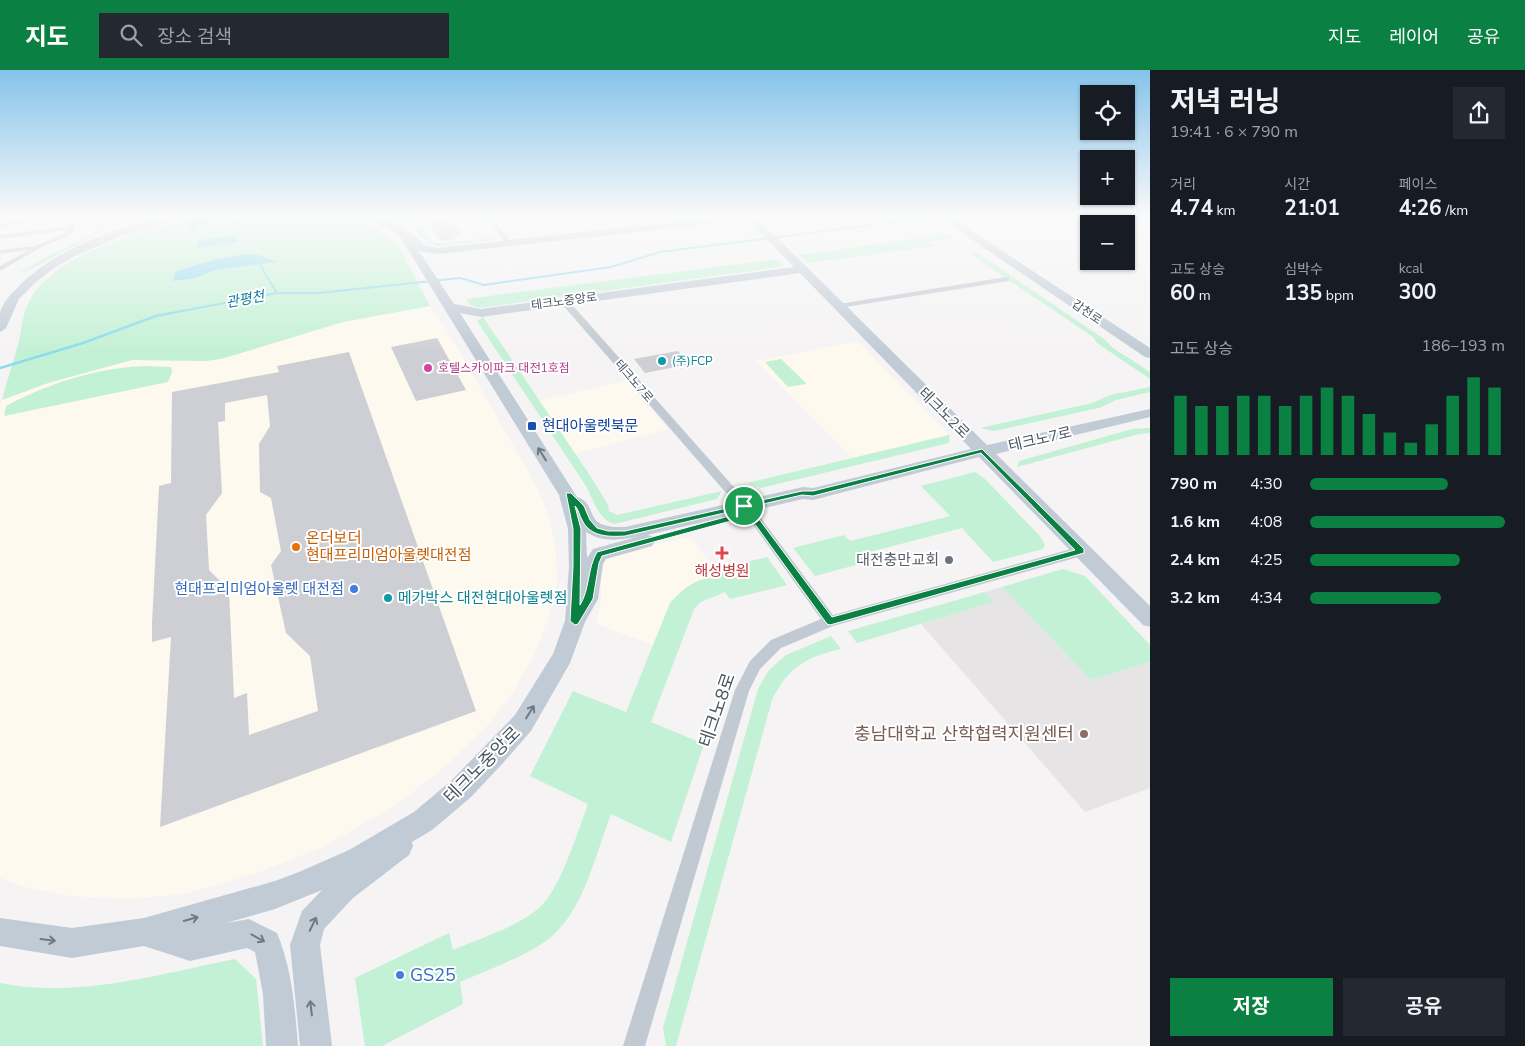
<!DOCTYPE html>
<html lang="ko">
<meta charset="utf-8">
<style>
body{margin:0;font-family:"Nunito Sans","Noto Sans KR",sans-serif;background:#242831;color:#f1f3f6;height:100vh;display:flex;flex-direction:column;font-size:19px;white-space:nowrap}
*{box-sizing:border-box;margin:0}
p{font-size:16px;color:#9ea1a6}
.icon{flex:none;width:28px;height:28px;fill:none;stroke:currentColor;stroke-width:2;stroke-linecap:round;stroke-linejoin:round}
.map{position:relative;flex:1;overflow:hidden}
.panel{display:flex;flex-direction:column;background:#171b24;width:375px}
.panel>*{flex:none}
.buttons{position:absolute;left:1080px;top:15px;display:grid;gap:10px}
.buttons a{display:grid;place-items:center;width:55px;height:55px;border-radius:0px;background:#171b24;box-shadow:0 1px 4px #0004;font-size:25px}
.pin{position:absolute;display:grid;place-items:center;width:42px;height:42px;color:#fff;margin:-21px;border:2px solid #fff;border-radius:50%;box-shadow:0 1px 5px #0007}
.round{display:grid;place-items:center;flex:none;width:52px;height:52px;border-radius:0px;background:#242831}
.overview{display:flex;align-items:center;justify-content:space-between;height:85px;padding:0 20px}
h1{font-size:28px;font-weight:700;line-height:38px}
.metrics{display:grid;grid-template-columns:repeat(3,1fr);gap:8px;height:85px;padding:5px 20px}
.metrics div{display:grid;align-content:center}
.metrics b{font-size:21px;font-weight:700}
.metrics small{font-size:14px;font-weight:400}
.metrics p{font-size:14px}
.chart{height:140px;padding:10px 20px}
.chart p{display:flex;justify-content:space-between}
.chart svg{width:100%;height:90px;margin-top:5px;stroke:#0b8043;stroke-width:6}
.button{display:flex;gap:10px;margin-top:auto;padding:10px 20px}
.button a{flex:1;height:58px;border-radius:0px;background:#0b8043;color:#fff;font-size:20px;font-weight:700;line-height:58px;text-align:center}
.button a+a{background:#242831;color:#f1f3f6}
ul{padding:0 20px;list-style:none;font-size:16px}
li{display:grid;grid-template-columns:80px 60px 1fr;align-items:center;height:38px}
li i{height:12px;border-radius:6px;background:#0b8043}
header{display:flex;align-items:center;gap:30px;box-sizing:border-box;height:70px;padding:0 25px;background:#0b8043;color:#fff}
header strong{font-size:24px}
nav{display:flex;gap:28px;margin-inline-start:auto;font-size:18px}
.search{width:350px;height:45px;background:#242831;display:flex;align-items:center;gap:12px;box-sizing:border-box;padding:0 18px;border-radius:0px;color:#9ea1a6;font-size:19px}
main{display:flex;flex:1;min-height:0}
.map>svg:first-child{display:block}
.commercial{fill:#fdf9ef}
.education{fill:#e6e4e5}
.green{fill:#c3f1d5}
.water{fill:#90daee}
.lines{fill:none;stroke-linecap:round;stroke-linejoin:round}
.stream-far1{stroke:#90daee;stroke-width:2}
.stream{stroke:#90daee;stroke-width:2.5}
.building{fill:#cdcfd5;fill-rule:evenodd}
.street{fill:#c1cad2;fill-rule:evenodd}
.secondary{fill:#c1cbd6;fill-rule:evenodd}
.oneway{stroke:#6e7984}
.route{fill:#0b8043;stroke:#fff;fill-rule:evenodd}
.culture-dot{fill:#0f9aa8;stroke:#fff;stroke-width:2}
.hotel-dot{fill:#d1479c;stroke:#fff;stroke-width:2}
.transit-dot{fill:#1a4fb4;stroke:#fff;stroke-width:2}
.food-dot{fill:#e8710a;stroke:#fff;stroke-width:2}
.health-dot{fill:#e0444e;stroke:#fff;stroke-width:2}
.worship-dot{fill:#6b7280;stroke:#fff;stroke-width:2}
.shop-dot{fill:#3f7fe0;stroke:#fff;stroke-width:2}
.education-dot{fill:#8d6e63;stroke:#fff;stroke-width:2}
.labels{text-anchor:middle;stroke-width:4;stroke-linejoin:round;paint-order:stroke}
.far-street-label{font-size:12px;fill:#4a5661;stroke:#fff}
.far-culture-label{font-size:12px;fill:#0d838f;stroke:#fff;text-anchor:start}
.far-hotel-label{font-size:12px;fill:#b23c85;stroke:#fff;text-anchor:start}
.far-water-label{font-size:14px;font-style:italic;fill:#0c7c9b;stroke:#fff}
.street-label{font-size:15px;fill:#4a5661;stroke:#fff}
.transit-label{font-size:15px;fill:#164399;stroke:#fff;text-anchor:start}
.food-label{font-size:15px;fill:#c56008;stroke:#fff;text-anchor:start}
.worship-label{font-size:15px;fill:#5b616d;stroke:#fff;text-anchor:end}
.health-label{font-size:15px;fill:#be3a42;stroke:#fff}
.shop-label{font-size:15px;fill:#366cbe;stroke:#fff;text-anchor:end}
.culture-label{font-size:15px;fill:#0d838f;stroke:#fff;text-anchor:start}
.near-street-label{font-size:18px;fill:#4a5661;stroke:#fff}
.near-education-label{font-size:18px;fill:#785e54;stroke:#fff;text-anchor:end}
.near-shop-label{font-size:18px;fill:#366cbe;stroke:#fff;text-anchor:start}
</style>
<header>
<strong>지도</strong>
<div class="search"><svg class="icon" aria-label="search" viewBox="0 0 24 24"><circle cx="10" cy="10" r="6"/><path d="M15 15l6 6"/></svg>장소 검색</div>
<nav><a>지도</a><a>레이어</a><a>공유</a></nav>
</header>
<main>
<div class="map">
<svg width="1150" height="976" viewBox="0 0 1150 976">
<rect width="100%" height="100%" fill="#f5f3f3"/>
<g class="commercial">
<polygon points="430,236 450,265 537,417 551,452 556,482 557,514 548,549 535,583 513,622 490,653 448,694 395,736 319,779 254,804 185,824 129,829 71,826 27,818 0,808 0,338 2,330 48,313 132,290 205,291 221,289 343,252"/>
<polygon points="858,271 949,365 852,388 756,291"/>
<polygon points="626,310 668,359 575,384 539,331"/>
<polygon points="691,466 718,506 696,511 670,533 653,575 596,554 601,530 601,498 605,490 611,486"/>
</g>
<polygon class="education" points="1002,517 1091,610 1150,592 1150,718 1085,742 921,554 994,532 985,522"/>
<g class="green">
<polygon points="100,146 105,146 103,160 97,164 28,201 19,203 49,185 90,166 97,160"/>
<path d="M209,146H339L367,154L385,163L398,176L430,236L343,252L221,289L205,291L132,290L48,313L2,330C7,310 14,291 19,271C22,259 22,246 28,234C51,182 157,155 209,146Z"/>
<polygon points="389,146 425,146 406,150 426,162 433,172 439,173 498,167 494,170 437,176 429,174 412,157"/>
<polygon points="946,164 954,168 928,171 935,176 808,193 799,185"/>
<polygon points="978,183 1104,269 1113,278 1150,302 1150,309 1097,273 1093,267 970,184"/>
<polygon points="777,189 783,195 780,197 479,238 470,235 466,229"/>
<path d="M483,247L593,410L608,435L609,441L617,445L722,421L717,429L614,454C597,448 594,430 586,416L477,251Z"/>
<polygon points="781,289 806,313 806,314 788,317 765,292"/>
<path d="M145,296L171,297L172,302L168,312L4,346L6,336C49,313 96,298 145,296Z"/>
<polygon points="1150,317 1150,322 1116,330 1099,338 994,361 980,358 1092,333 1110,325"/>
<polygon points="1150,358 1150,363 1139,364 1017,397 1019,391 1132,359"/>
<polygon points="949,365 949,373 761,418 747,413"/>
<polygon points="975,402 985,409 1040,466 1045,475 1043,479 993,492 962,458 862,484 867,492 815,506 793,478 844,465 850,471 950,446 921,416"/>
<path d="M767,487L787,515L730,529L725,522L701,532L694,539L651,652L704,674L671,772L611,744C595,785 585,838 550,868C527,886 487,900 460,912L463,934L382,976H365L355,908L449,863L453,880C480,868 521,856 542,835C560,818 579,759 588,734L530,706L573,621L626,642L670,533C687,515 693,511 717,506L714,500Z"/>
<polygon points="1063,499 1085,506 1150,575 1150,592 1091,610 1002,517"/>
<polygon points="985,522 994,532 857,573 848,561"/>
<path d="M831,566L841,579C806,587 788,597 772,630L676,976H666L663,958L758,619L768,601L786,585Z"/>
<path d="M235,889L256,909L263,976H0V913C77,929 159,904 235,889Z"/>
</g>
<g class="water">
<path d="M209,146H238L240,155C227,148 201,151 191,163L189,150Z"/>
<polygon points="236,165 238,172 198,178 197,171"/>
<path d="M255,184L277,192L216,200L195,208L173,211L175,202C202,192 227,186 255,184Z"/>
</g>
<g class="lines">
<g class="stream-far1">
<polyline points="260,195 277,223"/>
<polyline points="166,244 277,223 319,223 460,208 484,215 611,197 660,182 942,146"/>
</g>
<polyline class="stream" points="0,298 83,273 156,246 172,243"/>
</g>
<g class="building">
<polygon points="448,147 461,164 453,165 456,169 441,171 426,151"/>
<polygon points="437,268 466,320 416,331 391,277"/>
<polygon points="678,281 690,294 645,303 634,289"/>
<path d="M349,282L476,641L160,757L171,567L152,572V554L159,416L171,413L172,322L279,302L277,296ZM267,325L270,356L259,374L260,422L271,428L281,481L271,495L286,563L310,586L318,641L249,665L247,623L234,628L229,520L209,500L206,445L222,423L218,352L225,351V333Z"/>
</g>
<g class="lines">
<g class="street">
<polygon points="47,146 67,146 0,157 0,153"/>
<polygon points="73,146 79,146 71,165 42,177 0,201 0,196 29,180 0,184 0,180 35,176 66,163 67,160 0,169 0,165 69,156"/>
<polygon points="109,146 115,146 114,155 109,154"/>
<polygon points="483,146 490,146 500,157 512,174 511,175 507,175 496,159"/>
<polygon points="1006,207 1009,207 1009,211 839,238 835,236 839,234"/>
<polygon points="561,229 567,229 748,433 750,436 748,439 740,439 561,233"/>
<polygon points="751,439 755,440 833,545 1082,476 1086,478 1088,481 1086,484 1082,486 833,556 781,578 760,599 749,621 645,976 623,976 735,620 750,591 771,570 821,549 747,446 745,443 747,440"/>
</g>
<g class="secondary">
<path d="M172,146H194L122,166L75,186L54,198L35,213L19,229L6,258L0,262C0,256 0,248 0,243C2,233 11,224 17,218C57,177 117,157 172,146Z"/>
<path d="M363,146C385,146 411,159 424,175L438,178L724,146H759L757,148L987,375L1150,339V347L996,384L1150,536V557L1143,555L979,387L813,430L803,429L647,465L652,466L655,471L652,476L606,489L603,494L598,529L585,552L570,593L531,661L503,693L470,728L432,760L412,772L413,776L409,785L353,828L324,859L320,875L332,976H300L290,875L302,841L322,820L275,839L226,853L249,849L277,863C292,899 295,938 298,976H266L263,924L255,882L247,878L190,891L144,876L72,888L0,876V848L72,858L144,848L275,811L299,802L349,780L414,742L452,710L515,645L553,584L565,551L569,496L568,459L559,425L399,165ZM748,150L794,197L481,239L454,234L419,181L438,184ZM800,203L971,379L813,418L803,417L625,457C580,459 600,434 577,427L460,243L481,247ZM586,462C603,473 621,470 640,466L593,479L587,488Z"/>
<polygon points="937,146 949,146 1150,278 1150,288 1145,287"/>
</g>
</g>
<defs><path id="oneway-shaft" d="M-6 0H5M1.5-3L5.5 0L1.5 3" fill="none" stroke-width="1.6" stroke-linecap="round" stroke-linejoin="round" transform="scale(1.25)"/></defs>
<g class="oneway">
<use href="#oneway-shaft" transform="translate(542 384) rotate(-122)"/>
<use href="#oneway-shaft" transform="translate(530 642) rotate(-58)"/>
<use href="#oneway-shaft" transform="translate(191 849) rotate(-16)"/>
<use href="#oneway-shaft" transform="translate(313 854) rotate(-64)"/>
<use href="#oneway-shaft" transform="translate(258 868) rotate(29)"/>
<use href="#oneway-shaft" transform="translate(48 870) rotate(7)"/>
<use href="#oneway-shaft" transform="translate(311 938) rotate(-97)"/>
</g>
<linearGradient id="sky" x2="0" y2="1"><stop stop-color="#85c3ea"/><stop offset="0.52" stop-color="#fafafa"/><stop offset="1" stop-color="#fafafa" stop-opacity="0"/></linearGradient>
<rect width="1150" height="283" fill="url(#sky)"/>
<path class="route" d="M982,379L1084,479V483L830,555L827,554L749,446L602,486L599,493L593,529L578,554L575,555L570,551L573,496V459L566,423H571L584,436L590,450L597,458L608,461H625L802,421H813ZM981,383L1075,480L832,547L753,441L751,440L597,482C587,499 590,519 580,535L581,459L575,436C579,440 579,445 582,450C590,467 609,467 625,466L802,425L813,426Z"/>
<g class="culture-dot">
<circle cx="662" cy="291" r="5"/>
<circle cx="388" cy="528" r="5"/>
</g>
<circle class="hotel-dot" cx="428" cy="298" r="5"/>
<rect class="transit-dot" x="527" y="351" width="10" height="10" rx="2.5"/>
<circle class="food-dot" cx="296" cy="477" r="5"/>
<path class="health-dot" d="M719.5 475.5h5v5h5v5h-5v5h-5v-5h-5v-5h5z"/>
<circle class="worship-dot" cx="949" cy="490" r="5"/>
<g class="shop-dot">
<circle cx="354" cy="519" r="5"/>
<circle cx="400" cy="905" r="5"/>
</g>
<circle class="education-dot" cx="1084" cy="664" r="5"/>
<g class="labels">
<g class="far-street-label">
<text transform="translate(564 231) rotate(-8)" y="4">테크노중앙로</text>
<text transform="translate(1087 242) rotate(34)" y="4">갑천로</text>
<text transform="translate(634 311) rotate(49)" y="4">테크노7로</text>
</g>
<g class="far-culture-label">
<text x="672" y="295">(주)FCP</text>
</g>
<g class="far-hotel-label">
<text x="438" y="302">호텔스카이파크 대전1호점</text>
</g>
<g class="far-water-label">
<text transform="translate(245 229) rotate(-11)" y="5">관평천</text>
</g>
<g class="street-label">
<text transform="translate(944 343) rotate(45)" y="5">테크노2로</text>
<text transform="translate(1040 369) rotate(-13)" y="5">테크노7로</text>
</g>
<g class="transit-label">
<text x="542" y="361">현대아울렛북문</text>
</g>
<g class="food-label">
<text x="306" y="473">온더보더<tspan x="306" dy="17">현대프리미엄아울렛대전점</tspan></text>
</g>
<g class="worship-label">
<text x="939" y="495">대전충만교회</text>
</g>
<g class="health-label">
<text x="722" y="506">해성병원</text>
</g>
<g class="shop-label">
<text x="344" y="524">현대프리미엄아울렛 대전점</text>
</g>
<g class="culture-label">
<text x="398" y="533">메가박스 대전현대아울렛점</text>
</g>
<g class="near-street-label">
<text transform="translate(717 640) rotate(-71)" y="6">테크노8로</text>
<text transform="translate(482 695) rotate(-45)" y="6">테크노중앙로</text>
</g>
<g class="near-education-label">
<text x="1074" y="670">충남대학교 산학협력지원센터</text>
</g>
<g class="near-shop-label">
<text x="410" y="911">GS25</text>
</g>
</g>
</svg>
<div class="buttons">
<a><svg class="icon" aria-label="locate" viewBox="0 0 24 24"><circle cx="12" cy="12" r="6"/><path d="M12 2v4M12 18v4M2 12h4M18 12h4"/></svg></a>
<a>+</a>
<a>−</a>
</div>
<div class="pin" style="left:744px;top:436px;background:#1e9e55"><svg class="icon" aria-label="arrive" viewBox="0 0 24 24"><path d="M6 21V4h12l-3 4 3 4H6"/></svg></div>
</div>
<section class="panel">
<div class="overview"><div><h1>저녁 러닝</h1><p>19:41 · 6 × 790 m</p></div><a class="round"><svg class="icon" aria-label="share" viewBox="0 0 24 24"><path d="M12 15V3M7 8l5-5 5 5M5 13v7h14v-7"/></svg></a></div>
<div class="metrics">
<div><p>거리</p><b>4.74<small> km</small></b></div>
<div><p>시간</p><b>21:01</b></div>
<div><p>페이스</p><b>4:26<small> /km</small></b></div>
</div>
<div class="metrics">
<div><p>고도 상승</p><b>60<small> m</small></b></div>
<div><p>심박수</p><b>135<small> bpm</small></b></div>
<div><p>kcal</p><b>300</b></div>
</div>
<div class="chart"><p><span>고도 상승</span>186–193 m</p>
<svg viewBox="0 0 160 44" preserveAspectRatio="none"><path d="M5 44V15M15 44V20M25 44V20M35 44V15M45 44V15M55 44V20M65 44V15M75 44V11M85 44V15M95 44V24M105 44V33M115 44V38M125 44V29M135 44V15M145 44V6M155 44V11"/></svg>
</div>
<ul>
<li><b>790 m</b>4:30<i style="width:71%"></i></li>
<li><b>1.6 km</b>4:08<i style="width:100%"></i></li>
<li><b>2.4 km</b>4:25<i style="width:77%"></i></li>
<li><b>3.2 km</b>4:34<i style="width:67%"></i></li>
</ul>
<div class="button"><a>저장</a><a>공유</a></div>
</section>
</main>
